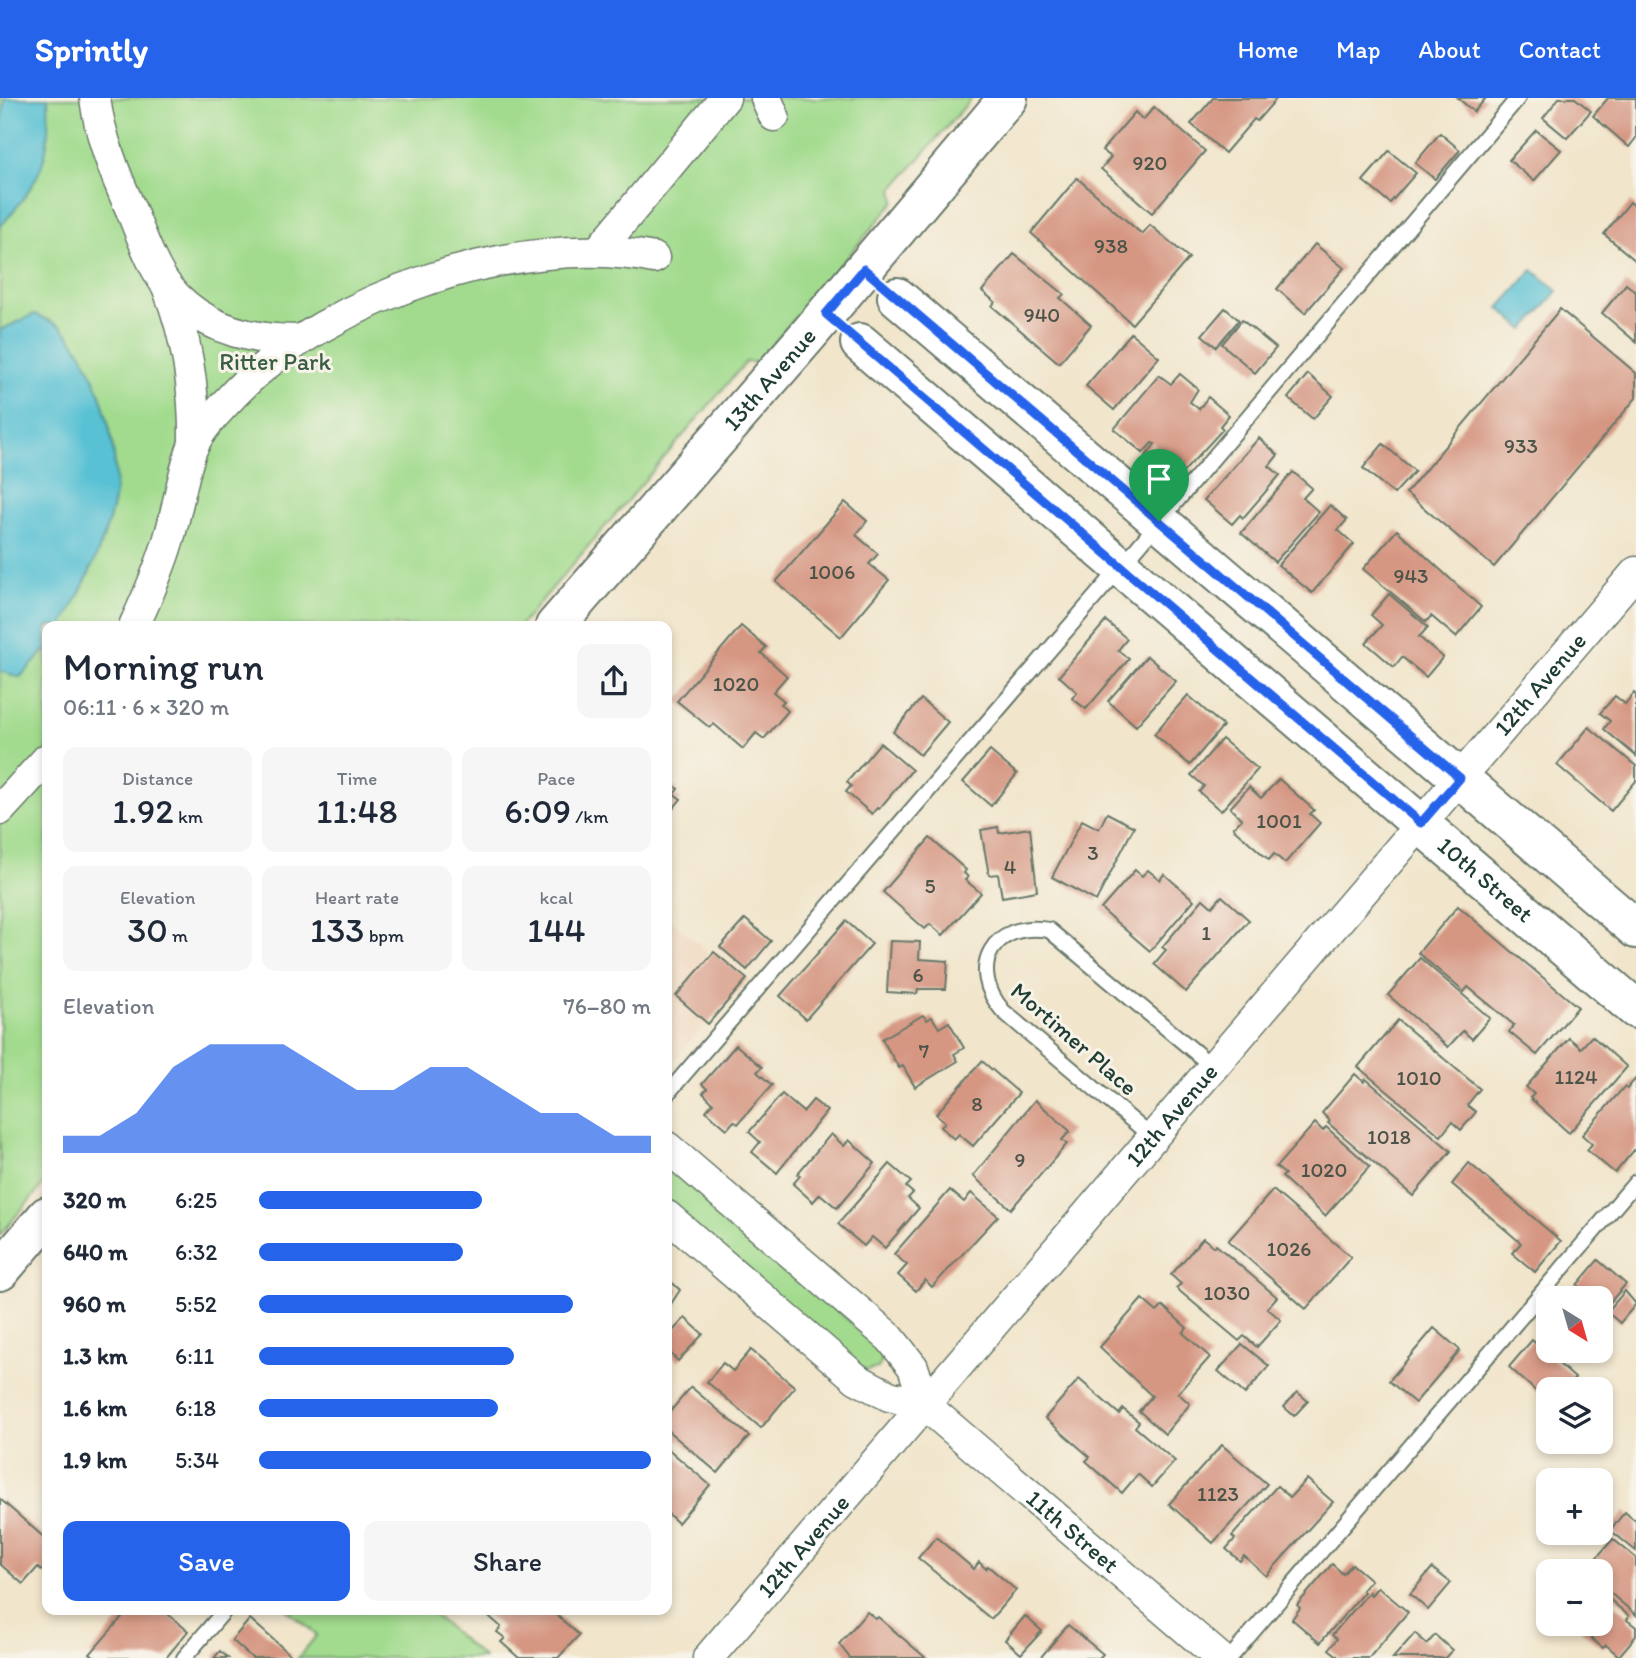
<!DOCTYPE html>
<meta charset="utf-8">
<style>
body{margin:0;font-family:Itim,sans-serif;background:#f6f6f7;color:#1f2937;height:100vh;display:flex;flex-direction:column;font-size:26px;white-space:nowrap}
*{box-sizing:border-box;margin:0}
p{font-size:23px;color:#747a83}
.icon{flex:none;width:38px;height:38px;fill:none;stroke:currentColor;stroke-width:2;stroke-linecap:round;stroke-linejoin:round}
.map{position:relative;flex:1;overflow:hidden}
.drawer{position:absolute;left:42px;top:523px;width:630px;height:994px;display:flex;flex-direction:column;background:#fff;border-radius:14px;box-shadow:0 4px 10px #0003}
.drawer>*{flex:none}
.needle{width:46px;rotate:143deg}
.buttons{position:absolute;left:1536px;top:1188px;display:grid;gap:14px}
.buttons a{display:grid;place-items:center;width:77px;height:77px;border-radius:14px;background:#fff;box-shadow:0 4px 10px #0003;font-size:35px}
.pin{position:absolute;display:grid;place-items:center;width:60px;height:60px;color:#fff;margin:-72px -30px;border-radius:50% 50% 50% 0;rotate:-45deg;box-shadow:0 0 7px #0007}
.pin .icon{rotate:45deg}
.round{display:grid;place-items:center;flex:none;width:74px;height:74px;border-radius:14px;background:#f6f6f7}
.overview{display:flex;align-items:center;justify-content:space-between;height:119px;padding:0 21px}
h1{font-size:38px;font-weight:600;line-height:52px}
.metrics{display:grid;grid-template-columns:repeat(3,1fr);gap:10px;height:119px;padding:7px 21px}
.metrics div{display:grid;align-content:center;border-radius:14px;background:#f6f6f7;text-align:center}
.metrics b{font-size:35px;font-weight:600}
.metrics small{font-size:19px;font-weight:400}
.metrics p{font-size:19px}
.chart{height:196px;padding:14px 21px}
.chart p{display:flex;justify-content:space-between}
.chart svg{width:100%;height:126px;margin-top:7px;fill:#2563eb;opacity:.7}
.button{display:flex;gap:14px;margin-top:auto;padding:14px 21px}
.button a{flex:1;height:80px;border-radius:14px;background:#2563eb;color:#fff;font-size:28px;font-weight:600;line-height:80px;text-align:center}
.button a+a{background:#f6f6f7;color:#1f2937}
ul{padding:0 21px;list-style:none;font-size:23px}
li{display:grid;grid-template-columns:112px 84px 1fr;align-items:center;height:52px}
li i{height:18px;border-radius:9px;background:#2563eb}
header{display:flex;align-items:center;gap:42px;box-sizing:border-box;height:98px;padding:0 35px;background:#2563eb;color:#fff}
header strong{font-size:33px}
nav{display:flex;gap:38px;margin-inline-start:auto;font-size:24px}
.map>svg:first-child{display:block}
.built{fill:#f0d6bc}
.green{fill:#a2db8e;stroke:#608c61;stroke-width:2}
.water{fill:#58c1d4;stroke:#3c7f84;stroke-width:2}
.building{fill:#d59682}
.lines{fill:none;stroke-linecap:round;stroke-linejoin:round}
.lane-casing{stroke:#687869;stroke-width:18}
.street-casing{stroke:#687869;stroke-width:33}
.secondary-casing{stroke:#687869;stroke-width:42}
.lane{stroke:#fff;stroke-width:14}
.street{stroke:#fff;stroke-width:30}
.secondary{stroke:#fff;stroke-width:38}
.route-casing{stroke:#fff;stroke-width:14}
.route{stroke:#2563eb;stroke-width:9}
.labels{text-anchor:middle;stroke-width:6;stroke-linejoin:round;paint-order:stroke}
.number-label{font-size:21px;fill:#4c5348}
.park-label{font-size:24px;fill:#395d46;stroke:#f7f3e8}
.street-label{font-size:24px;fill:#1f3d34;stroke:#f7f3e8}
</style>
<header>
<strong>Sprintly</strong>
<nav><a>Home</a><a>Map</a><a>About</a><a>Contact</a></nav>
</header>
<div class="map">
<svg width="1636" height="1560" viewBox="0 0 1636 1560">
<rect width="100%" height="100%" fill="#f7f3e8"/>
<filter id="ink" filterUnits="userSpaceOnUse"><feTurbulence type="fractalNoise" baseFrequency=".0143" numOctaves="2"/><feDisplacementMap in="SourceGraphic" scale="14" xChannelSelector="R" yChannelSelector="G"/><feConvolveMatrix kernelMatrix="1 2 1 2 8 2 1 2 1" color-interpolation-filters="sRGB"/></filter>
<filter id="wash" filterUnits="userSpaceOnUse"><feTurbulence type="fractalNoise" baseFrequency=".00686" numOctaves="4" result="noise"/><feDisplacementMap in="SourceGraphic" scale="28" xChannelSelector="R" yChannelSelector="G"/><feGaussianBlur stdDeviation="1.57" result="paint"/><feColorMatrix in="noise" values="0 0 0 0 0 0 0 0 0 0 0 0 0 0 0 0 0 1.4 0 .05"/><feComposite in="paint" operator="in"/></filter>
<g filter="url(#wash)">
<rect width="100%" height="100%" fill="#f1e5cb"/>
<polygon class="built" points="667,819 741,883 667,970"/>
<g class="green">
<polygon points="0,0 972,0 893,91 895,103 758,264 746,264 520,528 47,528 47,1082 0,1137"/>
<polygon points="667,1065 883,1252 884,1259 878,1270 866,1273 667,1106"/>
<polygon points="287,1512 428,1512 484,1560 298,1560 317,1537"/>
</g>
<g class="water">
<path d="M5,0H48C51,64 41,81 0,129V35Z"/>
<polygon points="1533,172 1558,193 1524,232 1499,210"/>
<path d="M35,216C43,221 56,224 63,231C99,265 125,363 112,411C102,452 83,491 62,528H47V551L20,579L0,573V232Z"/>
</g>
<g id="blocks">
<g class="building">
<polygon points="1213,0 1277,0 1257,23 1254,21 1225,55 1191,26"/>
<polygon points="1458,0 1486,0 1474,14"/>
<polygon points="1559,0 1575,0 1591,13 1567,40 1543,20"/>
<polygon points="1608,0 1636,0 1636,40 1629,49 1593,18"/>
<polygon points="1154,9 1205,53 1152,115 1101,71 1111,59 1102,52 1135,14 1143,22"/>
<polygon points="1536,32 1561,52 1534,83 1509,62"/>
<polygon points="1440,35 1460,52 1435,81 1415,65"/>
<polygon points="1389,53 1416,75 1390,105 1363,83"/>
<polygon points="1077,80 1142,136 1150,127 1189,160 1132,226 1031,135"/>
<polygon points="1630,104 1636,109 1636,163 1604,136"/>
<polygon points="1315,146 1344,170 1305,215 1277,191"/>
<polygon points="1014,156 1064,196 1060,200 1091,227 1059,265 992,208 995,204 982,193"/>
<polygon points="1626,186 1636,194 1636,244 1602,215"/>
<polygon points="1225,210 1239,222 1216,249 1202,237"/>
<polygon points="1560,211 1636,275 1636,300 1494,469 1406,395"/>
<polygon points="1242,222 1276,250 1255,275 1222,246"/>
<polygon points="1131,235 1159,259 1114,312 1086,288"/>
<polygon points="1180,276 1198,291 1190,304 1199,311 1208,299 1229,317 1220,328 1223,331 1175,383 1146,358 1155,346 1152,345 1143,355 1114,331 1159,277 1171,286"/>
<polygon points="1308,276 1333,298 1313,321 1288,300"/>
<polygon points="1259,340 1278,357 1269,368 1280,377 1243,420 1240,417 1232,426 1204,402"/>
<polygon points="1383,346 1415,373 1394,396 1363,370"/>
<polygon points="1293,374 1312,390 1303,400 1319,414 1275,464 1241,435"/>
<polygon points="845,404 867,423 856,437 878,456 869,466 889,482 841,539 776,484"/>
<polygon points="1330,407 1347,422 1338,432 1354,446 1312,495 1278,467"/>
<polygon points="1397,432 1481,509 1456,539 1431,518 1426,524 1363,471"/>
<polygon points="1389,496 1428,529 1419,539 1443,559 1426,579 1402,559 1394,569 1366,545 1382,527 1371,517"/>
<polygon points="1106,523 1127,541 1118,552 1129,561 1086,611 1072,600 1077,594 1059,578"/>
<polygon points="741,528 766,549 761,555 787,578 773,594 784,603 781,606 788,613 764,641 756,635 743,651 714,626 710,630 677,603"/>
<polygon points="1147,558 1176,583 1136,628 1108,603"/>
<polygon points="1634,595 1636,597 1636,658 1604,631 1610,623 1600,615 1615,598 1625,606"/>
<polygon points="1188,597 1223,628 1190,667 1154,636"/>
<polygon points="921,601 948,624 920,657 893,634"/>
<polygon points="1589,629 1636,668 1636,683 1611,713 1557,667"/>
<polygon points="1222,641 1258,671 1221,713 1199,694 1204,688 1191,677"/>
<polygon points="880,645 912,672 879,711 877,710 872,716 846,694 851,688 847,684"/>
<polygon points="990,653 1017,676 991,708 963,684"/>
<polygon points="1279,681 1314,712 1310,716 1320,725 1285,765 1274,756 1269,762 1233,730 1242,721 1230,710 1249,689 1261,700"/>
<polygon points="667,682 678,691 674,696 681,701 667,718"/>
<polygon points="1107,715 1134,729 1096,803 1052,779 1082,722 1099,731"/>
<polygon points="998,729 999,735 1030,730 1037,793 1002,799 998,776 989,777 981,732"/>
<polygon points="930,740 966,772 964,775 968,779 965,782 981,795 943,837 930,826 925,831 883,794"/>
<polygon points="1135,772 1142,778 1148,772 1160,782 1164,776 1194,802 1150,853 1101,811"/>
<polygon points="1222,798 1249,822 1186,894 1154,866 1166,852 1162,849 1203,801 1212,809"/>
<polygon points="1458,808 1578,909 1537,957 1509,934 1514,927 1468,889 1464,894 1418,855"/>
<polygon points="745,821 771,843 747,872 720,849"/>
<polygon points="846,823 872,846 806,921 780,898"/>
<polygon points="890,843 920,844 919,861 948,863 946,891 918,891 917,896 887,894"/>
<polygon points="714,854 747,881 708,926 676,898"/>
<polygon points="1420,860 1490,920 1472,941 1463,933 1448,949 1388,897"/>
<polygon points="923,917 927,922 932,919 939,930 949,924 964,950 954,956 958,963 915,989 903,968 899,970 882,941"/>
<polygon points="1398,922 1480,991 1467,1007 1476,1014 1461,1032 1452,1024 1441,1038 1358,969"/>
<polygon points="1592,938 1627,969 1569,1035 1530,1000 1534,996 1526,989 1569,940 1581,950"/>
<polygon points="736,947 762,969 757,974 772,987 738,1026 734,1023 727,1031 706,1013 713,1005 703,995 707,991 702,986"/>
<polygon points="982,963 1019,995 973,1048 959,1036 954,1041 941,1029 945,1024 936,1016"/>
<polygon points="1355,976 1364,984 1366,981 1451,1053 1413,1098 1328,1025 1330,1023 1322,1015"/>
<polygon points="1636,980 1636,1050 1615,1075 1587,1052 1592,1046 1582,1037 1624,989 1627,991"/>
<polygon points="782,996 803,1014 813,1002 827,1013 777,1075 752,1054 760,1044 749,1034"/>
<polygon points="1035,1002 1070,1033 1062,1042 1067,1046 1011,1111 973,1078"/>
<polygon points="1315,1025 1323,1033 1326,1029 1370,1068 1325,1118 1282,1079 1285,1076 1276,1069"/>
<polygon points="831,1036 844,1048 849,1042 875,1065 837,1110 820,1096 813,1104 793,1086 800,1078 797,1076"/>
<polygon points="1469,1065 1561,1143 1535,1174 1512,1155 1521,1145 1452,1086"/>
<polygon points="890,1066 911,1084 906,1089 913,1095 908,1100 919,1110 885,1150 872,1139 864,1148 838,1126"/>
<polygon points="950,1092 964,1104 971,1095 998,1118 932,1189 925,1182 916,1193 898,1177 907,1167 894,1156"/>
<polygon points="1273,1092 1351,1159 1306,1211 1228,1143"/>
<polygon points="1203,1140 1214,1149 1216,1147 1277,1199 1267,1210 1281,1222 1257,1249 1244,1238 1239,1243 1176,1190 1181,1186 1171,1177"/>
<polygon points="1598,1162 1626,1186 1604,1211 1601,1200 1592,1200 1577,1187"/>
<polygon points="667,1180 680,1192 667,1212"/>
<polygon points="1625,1193 1636,1206 1620,1225 1607,1214"/>
<polygon points="1142,1201 1157,1214 1163,1208 1187,1230 1183,1235 1210,1259 1178,1295 1190,1306 1165,1336 1139,1313 1152,1298 1100,1249"/>
<polygon points="685,1220 703,1236 678,1263 667,1252 667,1239"/>
<polygon points="1434,1230 1460,1252 1415,1305 1389,1283"/>
<polygon points="1532,1242 1575,1280 1565,1292 1549,1292 1549,1305 1509,1269"/>
<polygon points="1242,1246 1269,1268 1245,1296 1218,1273"/>
<polygon points="751,1252 795,1289 761,1330 707,1284 723,1265 733,1273"/>
<polygon points="1079,1281 1119,1316 1123,1311 1139,1324 1135,1329 1175,1363 1152,1389 1138,1376 1122,1395 1086,1363 1090,1359 1045,1320"/>
<polygon points="691,1289 749,1338 718,1375 667,1332 667,1317"/>
<polygon points="1297,1294 1308,1303 1294,1318 1284,1309"/>
<polygon points="1222,1347 1267,1386 1213,1445 1169,1406"/>
<polygon points="667,1350 710,1387 678,1425 667,1415"/>
<polygon points="1307,1381 1333,1404 1266,1478 1244,1458 1240,1463 1226,1451 1235,1441 1232,1438 1277,1388 1290,1399"/>
<polygon points="0,1401 47,1442 47,1477 38,1469 23,1486 0,1466"/>
<polygon points="1625,1414 1634,1422 1636,1420 1636,1453 1610,1432"/>
<polygon points="936,1439 974,1471 979,1464 986,1471 988,1468 1016,1492 991,1521 918,1460"/>
<polygon points="1613,1441 1636,1460 1636,1517 1601,1487 1601,1474 1584,1474"/>
<polygon points="1332,1466 1343,1476 1352,1466 1371,1482 1362,1492 1364,1494 1320,1545 1292,1521 1300,1510 1297,1507"/>
<polygon points="1432,1470 1451,1485 1428,1512 1410,1496"/>
<polygon points="1378,1489 1408,1514 1369,1560 1340,1560 1329,1551 1337,1541 1332,1537 1369,1494 1371,1497"/>
<polygon points="1601,1494 1629,1518 1627,1522 1636,1529 1636,1538 1619,1558 1606,1547 1603,1550 1574,1526 1601,1526"/>
<polygon points="128,1512 163,1512 188,1533 166,1560 95,1560 90,1556"/>
<polygon points="482,1512 551,1512 579,1537 558,1560 519,1560 501,1544 505,1540 497,1534 501,1529"/>
<polygon points="867,1514 876,1521 878,1519 926,1560 850,1560 839,1546"/>
<polygon points="1025,1518 1042,1533 1021,1556 1005,1542"/>
<polygon points="250,1521 293,1559 252,1560 232,1542"/>
<polygon points="1068,1527 1103,1556 1099,1560 1040,1560"/>
<polygon points="1415,1535 1427,1546 1435,1537 1452,1552 1445,1560 1393,1560"/>
<polygon points="220,1553 228,1560 214,1560"/>
</g>
</g>
</g>
<g filter="url(#ink)">
<use href="#blocks" fill-opacity="0" stroke="#687869" stroke-width="2"/>
<g class="lines">
<defs>
<g id="lane">
<polyline points="667,996 1120,470 1518,0"/>
<path d="M1153,1040L1003,913C966,870 993,822 1049,832L1213,969"/>
<polyline points="184,1560 225,1512"/>
<polyline points="1230,1560 1636,1084"/>
</g>
<g id="street">
<path d="M95,0C100,39 115,76 131,112C140,134 153,171 168,189C200,229 248,242 297,242"/>
<polyline points="766,0 774,18"/>
<polyline points="598,153 725,0"/>
<path d="M168,191C188,242 195,293 194,347"/>
<path d="M134,528C147,500 160,471 169,440C178,410 182,377 193,348C202,328 221,310 236,294C330,198 521,133 654,160"/>
<polyline points="0,712 47,661"/>
<polyline points="667,1049 890,1240 913,1269 925,1307"/>
<path id="s1" d="M667,1118L857,1281L889,1298L925,1307L1220,1560"/>
<path id="s2" d="M708,1560L1636,474"/>
</g>
<g id="secondary">
<polyline points="897,199 1636,831"/>
<path id="s3" d="M860,245L1636,911"/>
<path id="s4" d="M555,528L809,236L1008,0"/>
<polyline points="0,1173 47,1118"/>
</g>
</defs>
<use href="#lane" class="lane-casing"/>
<use href="#street" class="street-casing"/>
<use href="#secondary" class="secondary-casing"/>
<use href="#lane" class="lane"/>
<use href="#street" class="street"/>
<use href="#secondary" class="secondary"/>
</g>
</g>
<g class="lines" filter="url(#ink)">
<defs>
<polygon id="route" points="864,171 1460,680 1421,725 826,216"/>
</defs>
<use href="#route" class="route-casing"/>
<use href="#route" class="route"/>
</g>
<g class="labels">
<g class="number-label">
<text x="1150" y="72">920</text>
<text x="1111" y="155">938</text>
<text x="1042" y="224">940</text>
<text x="1521" y="355">933</text>
<text x="832" y="481">1006</text>
<text x="1411" y="485">943</text>
<text x="736" y="593">1020</text>
<text x="1279" y="730">1001</text>
<text x="1093" y="762">3</text>
<text x="1010" y="776">4</text>
<text x="930" y="795">5</text>
<text x="1206" y="842">1</text>
<text x="918" y="884">6</text>
<text x="924" y="960">7</text>
<text x="1576" y="986">1124</text>
<text x="1419" y="987">1010</text>
<text x="977" y="1013">8</text>
<text x="1389" y="1046">1018</text>
<text x="1020" y="1069">9</text>
<text x="1324" y="1079">1020</text>
<text x="1289" y="1158">1026</text>
<text x="1227" y="1202">1030</text>
<text x="1218" y="1403">1123</text>
</g>
<g class="park-label">
<text x="275" y="272">Ritter Park</text>
</g>
<g class="street-label">
<text dy="8" stroke="none"><textPath href="#s4" startOffset="327">13th Avenue</textPath></text>
<text dy="8" stroke="none"><textPath href="#s2" startOffset="1281">12th Avenue</textPath></text>
<text dy="8" stroke="none"><textPath href="#s3" startOffset="824">10th Street</textPath></text>
<text transform="translate(1074 941) rotate(41)" y="8">Mortimer Place</text>
<text dy="8" stroke="none"><textPath href="#s2" startOffset="714">12th Avenue</textPath></text>
<text dy="8" stroke="none"><textPath href="#s1" startOffset="518">11th Street</textPath></text>
<text dy="8" stroke="none"><textPath href="#s2" startOffset="147">12th Avenue</textPath></text>
</g>
</g>
</svg>
<div class="buttons">
<a><svg class="needle" viewBox="-14 -14 28 28"><path d="M0-13l5 13h-10z" fill="#e53935"/><path d="M0 13l5-13h-10z" fill="#747a83"/></svg></a>
<a><svg class="icon" aria-label="layers" viewBox="0 0 24 24"><path d="M12 4l9 5-9 5-9-5zM3 14l9 5 9-5"/></svg></a>
<a>+</a>
<a>−</a>
</div>
<div class="pin" style="left:1159px;top:423px;background:#1e9e55"><svg class="icon" aria-label="arrive" viewBox="0 0 24 24"><path d="M6 21V4h12l-3 4 3 4H6"/></svg></div>
<section class="drawer">
<div class="overview"><div><h1>Morning run</h1><p>06:11 · 6 × 320 m</p></div><a class="round"><svg class="icon" aria-label="share" viewBox="0 0 24 24"><path d="M12 15V3M7 8l5-5 5 5M5 13v7h14v-7"/></svg></a></div>
<div class="metrics">
<div><p>Distance</p><b>1.92<small> km</small></b></div>
<div><p>Time</p><b>11:48</b></div>
<div><p>Pace</p><b>6:09<small> /km</small></b></div>
</div>
<div class="metrics">
<div><p>Elevation</p><b>30<small> m</small></b></div>
<div><p>Heart rate</p><b>133<small> bpm</small></b></div>
<div><p>kcal</p><b>144</b></div>
</div>
<div class="chart"><p><span>Elevation</span>76–80 m</p>
<svg viewBox="0 0 160 44" preserveAspectRatio="none"><path d="M0 44V38L10 38L20 30L30 14L40 6L50 6L60 6L70 14L80 22L90 22L100 14L110 14L120 22L130 30L140 30L150 38L160 38V44z"/></svg>
</div>
<ul>
<li><b>320 m</b>6:25<i style="width:57%"></i></li>
<li><b>640 m</b>6:32<i style="width:52%"></i></li>
<li><b>960 m</b>5:52<i style="width:80%"></i></li>
<li><b>1.3 km</b>6:11<i style="width:65%"></i></li>
<li><b>1.6 km</b>6:18<i style="width:61%"></i></li>
<li><b>1.9 km</b>5:34<i style="width:100%"></i></li>
</ul>
<div class="button"><a>Save</a><a>Share</a></div>
</section>
</div>
